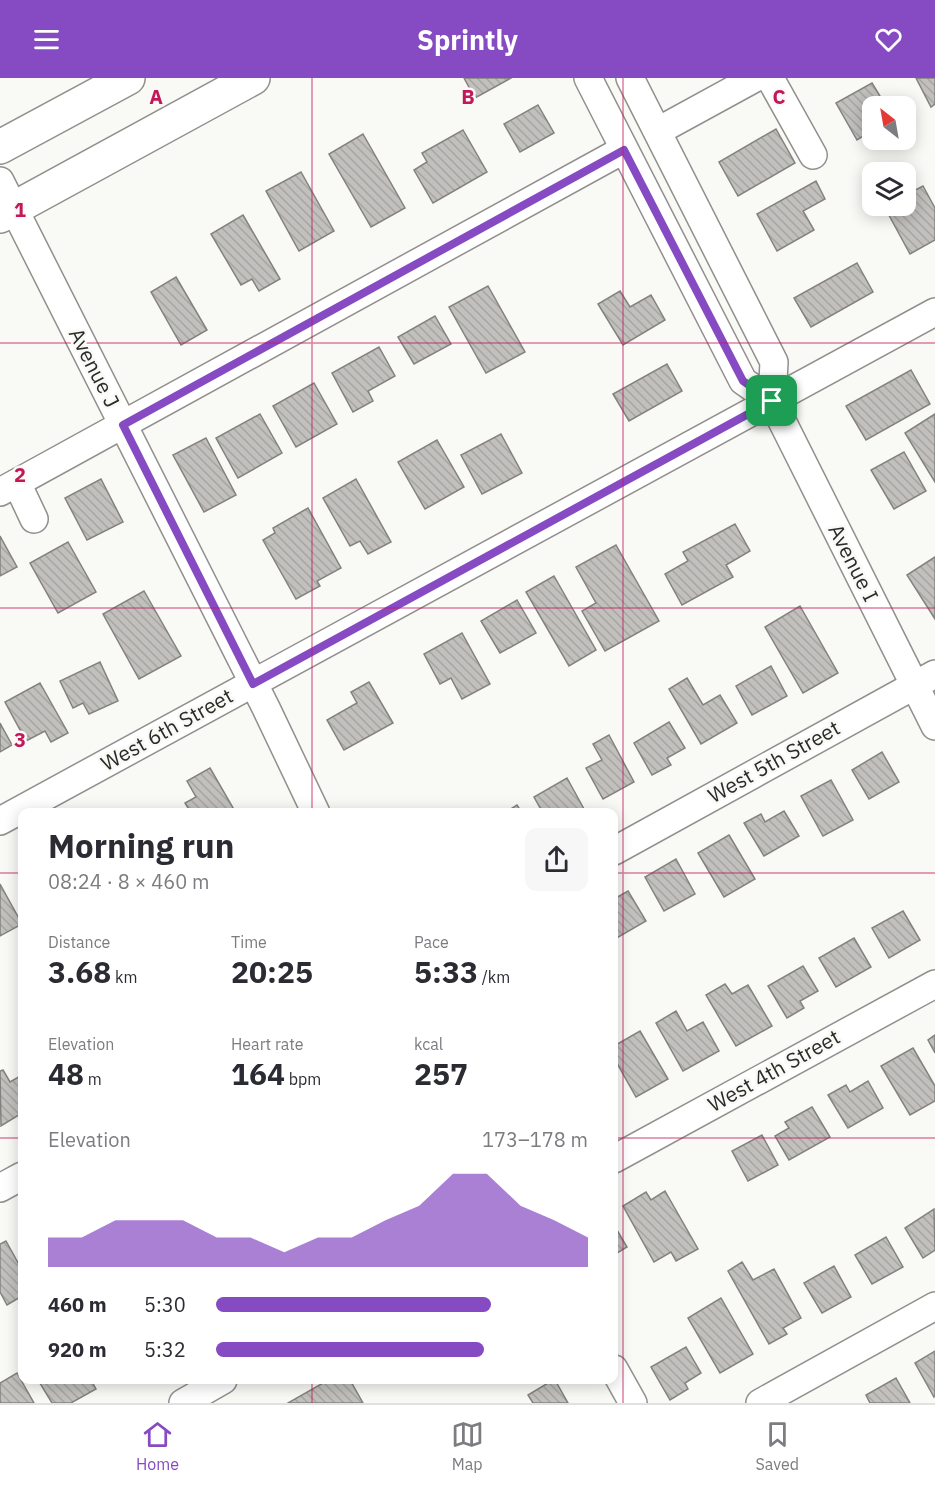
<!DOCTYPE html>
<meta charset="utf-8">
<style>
body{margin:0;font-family:"IBM Plex Sans",sans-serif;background:#f7f7f7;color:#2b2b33;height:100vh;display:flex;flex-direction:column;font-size:22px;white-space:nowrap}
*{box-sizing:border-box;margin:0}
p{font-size:20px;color:#7c7c81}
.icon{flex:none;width:33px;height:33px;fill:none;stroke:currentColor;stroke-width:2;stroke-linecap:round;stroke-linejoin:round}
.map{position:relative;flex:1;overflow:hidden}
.panel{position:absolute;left:18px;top:730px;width:600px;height:576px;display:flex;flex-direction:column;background:#fff;border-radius:12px;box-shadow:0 3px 15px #0003}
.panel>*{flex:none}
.needle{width:39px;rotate:329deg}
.tools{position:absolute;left:862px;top:18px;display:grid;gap:12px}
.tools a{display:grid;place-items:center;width:54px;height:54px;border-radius:12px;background:#fff;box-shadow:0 3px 15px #0003;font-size:30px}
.pin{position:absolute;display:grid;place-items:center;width:51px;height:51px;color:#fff;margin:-26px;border-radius:12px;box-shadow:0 3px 9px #0006}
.round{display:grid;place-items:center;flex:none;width:63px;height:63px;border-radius:12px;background:#f7f7f7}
.overview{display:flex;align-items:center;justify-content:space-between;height:102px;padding:0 30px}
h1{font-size:33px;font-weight:700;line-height:45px}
.metrics{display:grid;grid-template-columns:repeat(3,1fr);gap:9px;height:102px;padding:6px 30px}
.metrics div{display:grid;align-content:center}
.metrics b{font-size:30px;font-weight:700}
.metrics small{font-size:16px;font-weight:400}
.metrics p{font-size:16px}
.chart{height:168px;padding:12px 30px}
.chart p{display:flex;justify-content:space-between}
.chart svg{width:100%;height:108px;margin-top:6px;fill:#864bc2;opacity:.7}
ul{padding:0 30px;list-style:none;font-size:20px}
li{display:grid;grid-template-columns:96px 72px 1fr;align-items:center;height:45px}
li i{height:15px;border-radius:8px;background:#864bc2}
header{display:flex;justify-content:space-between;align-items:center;height:78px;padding:0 30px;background:#864bc2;color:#fff;font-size:27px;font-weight:700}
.tab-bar{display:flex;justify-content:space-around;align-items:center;height:84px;border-top:2px solid #e1e1e2;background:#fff;font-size:16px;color:#7c7c81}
.tab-bar a{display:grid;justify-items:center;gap:3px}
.tab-bar .current{color:#864bc2}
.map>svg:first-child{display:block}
.building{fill:url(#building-back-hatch);stroke:#83827f;stroke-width:1.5}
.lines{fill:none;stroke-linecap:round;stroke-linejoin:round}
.minor-casing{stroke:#91908d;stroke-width:30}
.major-casing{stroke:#91908d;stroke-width:36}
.minor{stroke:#fff;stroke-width:27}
.major{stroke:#fff;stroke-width:33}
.route-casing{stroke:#fff;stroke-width:12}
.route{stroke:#864bc2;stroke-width:8}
.grid{fill:none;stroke:#c2185b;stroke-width:1.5;stroke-opacity:0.55}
.labels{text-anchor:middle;stroke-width:5;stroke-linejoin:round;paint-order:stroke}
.street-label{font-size:21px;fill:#2b2b2a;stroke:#f9f9f5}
.grid-label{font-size:20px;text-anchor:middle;font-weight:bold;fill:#c2185b;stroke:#f9f9f5;stroke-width:5;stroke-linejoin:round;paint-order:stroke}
</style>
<header><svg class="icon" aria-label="menu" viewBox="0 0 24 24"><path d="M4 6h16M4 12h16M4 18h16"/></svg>Sprintly<svg class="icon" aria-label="heart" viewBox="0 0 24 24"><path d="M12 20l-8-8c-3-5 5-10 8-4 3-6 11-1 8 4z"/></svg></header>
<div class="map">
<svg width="935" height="1325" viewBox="0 0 935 1325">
<defs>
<pattern id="building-back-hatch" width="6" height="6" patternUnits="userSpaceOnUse" patternTransform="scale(1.5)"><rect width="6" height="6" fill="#c1c0bd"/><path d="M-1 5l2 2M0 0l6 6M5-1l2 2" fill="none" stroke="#a6a5a3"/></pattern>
</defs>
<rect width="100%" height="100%" fill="#f9f9f5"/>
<g class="building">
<polygon points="464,0 511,0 475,20"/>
<polygon points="916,0 935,0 935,26 931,29"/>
<polygon points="872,5 886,28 873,28 873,52 857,62 836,25"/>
<polygon points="538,27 554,55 520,74 504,46"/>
<polygon points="776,51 795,85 738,118 719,84"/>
<polygon points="463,52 487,94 433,125 414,92 427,84 422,75"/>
<polygon points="363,56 405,130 371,149 329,76"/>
<polygon points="301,94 334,153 299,173 266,113"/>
<polygon points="816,103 825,121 803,133 814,152 777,173 757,136"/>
<polygon points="923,108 935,130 935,162 910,176 884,128 906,128 906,117"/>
<polygon points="243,137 280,201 259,213 252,201 241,207 211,156"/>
<polygon points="857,185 873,214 811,249 794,220"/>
<polygon points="176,199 207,252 181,267 151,214"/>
<polygon points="488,208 525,274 486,295 449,229"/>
<polygon points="620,213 630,229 651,217 665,242 623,267 598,226"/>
<polygon points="435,238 451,266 414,286 398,259"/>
<polygon points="379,269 395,298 368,313 373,323 353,334 332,295"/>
<polygon points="667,286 682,313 629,343 613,316"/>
<polygon points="911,292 930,326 866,362 846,328"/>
<polygon points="314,305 337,346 296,369 273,328"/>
<polygon points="260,336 282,375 238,400 216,360"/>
<polygon points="935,336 935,404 905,355"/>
<polygon points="501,356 522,395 482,416 461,377"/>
<polygon points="206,360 236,417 204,434 173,377"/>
<polygon points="437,362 464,409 425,431 398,384"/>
<polygon points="904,374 926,413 894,431 871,392"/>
<polygon points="101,401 123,444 87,462 65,420"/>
<polygon points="356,401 391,464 368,476 360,463 350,468 323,420"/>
<polygon points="308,430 341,490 317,503 320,508 296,521 263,462 275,455 273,450"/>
<polygon points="735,446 750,473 726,487 733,499 682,527 665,496 688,483 683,474"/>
<polygon points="0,458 17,489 0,498"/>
<polygon points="68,464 96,514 58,535 30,485"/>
<polygon points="616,467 659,543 605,573 582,533 596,525 576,489"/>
<polygon points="935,479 935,541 907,497"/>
<polygon points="554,498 596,572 569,588 526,514"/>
<polygon points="144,513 181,578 139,601 103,536"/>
<polygon points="517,522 536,555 500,575 481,543"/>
<polygon points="800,528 838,595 803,615 765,549"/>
<polygon points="462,555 490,606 462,621 451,600 440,606 424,576"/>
<polygon points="100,584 118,623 89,636 83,625 73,630 60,603"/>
<polygon points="771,588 787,618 752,637 736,608"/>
<polygon points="687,600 703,627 720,617 737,645 701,666 669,611"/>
<polygon points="369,604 393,645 344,672 327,642 357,625 351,614"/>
<polygon points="40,605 68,655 51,664 45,653 26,663 5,624"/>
<polygon points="669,644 685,670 667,680 671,687 652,697 634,665"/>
<polygon points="0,645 12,667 0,674"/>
<polygon points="609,657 634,704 603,721 586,690 602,682 593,666"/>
<polygon points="882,674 899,704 869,721 852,692"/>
<polygon points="210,690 236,735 191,735 185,725 196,719 187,703"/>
<polygon points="567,700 584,731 577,735 543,735 534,719"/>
<polygon points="831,702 853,742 823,758 801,718"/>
<polygon points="517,727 522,735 504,735"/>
<polygon points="784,733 799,758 764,778 744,745 761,736 765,744"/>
<polygon points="729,757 755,801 724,819 698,775"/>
<polygon points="676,781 695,816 664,833 645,799"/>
<polygon points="0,806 22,846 0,858"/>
<polygon points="628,813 646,843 615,861 614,821"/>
<polygon points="903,833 920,862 889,880 872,850"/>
<polygon points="854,860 871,889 836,909 819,880"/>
<polygon points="803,888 818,913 800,923 804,930 787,940 768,908"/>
<polygon points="725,906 732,916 748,907 772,948 736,968 706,917"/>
<polygon points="676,933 687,953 703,944 719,973 683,993 656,945"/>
<polygon points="640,953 668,1001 636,1019 614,980 614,968"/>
<polygon points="935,957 935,975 928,962"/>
<polygon points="913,970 935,1008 935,1023 910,1037 881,988"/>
<polygon points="3,992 10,1004 22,997 22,1035 1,1048 0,993"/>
<polygon points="868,1003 883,1030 848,1050 828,1017 846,1007 850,1014"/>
<polygon points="812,1029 830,1059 789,1082 775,1058 789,1050 785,1044"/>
<polygon points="762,1057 778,1087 748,1103 732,1073"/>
<polygon points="665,1113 698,1171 676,1183 671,1174 654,1184 623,1128 646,1114 651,1122"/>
<polygon points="934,1131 935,1172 923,1180 905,1150"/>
<polygon points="614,1147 627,1169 614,1177"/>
<polygon points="886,1159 903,1189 872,1206 855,1177"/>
<polygon points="6,1163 22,1192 22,1218 7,1227 0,1214 0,1166"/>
<polygon points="742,1184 753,1202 774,1191 801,1240 783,1250 787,1256 769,1266 728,1193"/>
<polygon points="834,1188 851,1219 822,1235 804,1205"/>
<polygon points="721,1220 753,1276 720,1295 688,1240"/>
<polygon points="686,1269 701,1295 685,1305 688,1311 670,1322 651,1289"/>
<polygon points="935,1273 935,1318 934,1319 915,1285"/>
<polygon points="17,1295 34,1325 0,1325 0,1305"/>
<polygon points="896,1300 910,1325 870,1325 866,1317"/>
<polygon points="38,1302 91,1302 96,1311 71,1325 52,1325"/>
<polygon points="324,1302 350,1302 363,1325 288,1325 325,1304"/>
<polygon points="553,1302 555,1302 568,1325 533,1325 528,1317"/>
</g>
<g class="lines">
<defs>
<g id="minor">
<polyline points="588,0 743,303 772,323 935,648"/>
<polyline points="630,0 774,284 772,323"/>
<polyline points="770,0 813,77"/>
<polyline points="658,53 755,0"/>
<polyline points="0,103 266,630 316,735"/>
<polyline points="17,405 34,441"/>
<polyline points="0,414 623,72"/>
<polyline points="0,743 935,234"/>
<polyline points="614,773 935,596"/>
<polyline points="614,1081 935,906"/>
<polyline points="0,1110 22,1098"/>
<polyline points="614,1291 633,1325"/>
<polyline points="183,1325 223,1302"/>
<polyline points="760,1325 935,1228"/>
</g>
<g id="major">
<polyline points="0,69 128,0"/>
<polyline points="0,138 253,0"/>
</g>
</defs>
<use href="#minor" class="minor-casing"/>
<use href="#major" class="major-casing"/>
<use href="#minor" class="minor"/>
<use href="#major" class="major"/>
</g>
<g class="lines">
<defs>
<polygon id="route" points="624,72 743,303 772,323 253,606 123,347"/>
</defs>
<use href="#route" class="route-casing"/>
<use href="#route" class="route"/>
</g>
<path class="grid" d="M312,0V735M623,0V1325M0,265H935M0,530H935M0,795H22M614,795H935M0,1060H22M614,1060H935M312,1302V1325"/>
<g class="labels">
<g class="street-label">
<text transform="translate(94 290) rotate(63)" y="7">Avenue J</text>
<text transform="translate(853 485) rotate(63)" y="7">Avenue I</text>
<text transform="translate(167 652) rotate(-29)" y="7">West 6th Street</text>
<text transform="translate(774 684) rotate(-29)" y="7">West 5th Street</text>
<text transform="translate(774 993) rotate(-29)" y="7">West 4th Street</text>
</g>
</g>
<g class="grid-label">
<text x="156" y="26">A</text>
<text x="468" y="26">B</text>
<text x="779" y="26">C</text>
<text x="20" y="139">1</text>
<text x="20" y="404">2</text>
<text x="20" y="669">3</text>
</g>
</svg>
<div class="tools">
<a><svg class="needle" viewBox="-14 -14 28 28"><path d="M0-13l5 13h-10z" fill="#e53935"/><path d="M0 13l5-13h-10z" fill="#7c7c81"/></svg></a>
<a><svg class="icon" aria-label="layers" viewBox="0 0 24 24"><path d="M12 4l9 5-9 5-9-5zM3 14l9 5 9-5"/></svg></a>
</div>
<div class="pin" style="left:772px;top:323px;background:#1e9e55"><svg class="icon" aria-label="arrive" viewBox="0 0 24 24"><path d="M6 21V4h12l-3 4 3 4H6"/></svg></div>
<section class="panel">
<div class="overview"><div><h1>Morning run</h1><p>08:24 · 8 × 460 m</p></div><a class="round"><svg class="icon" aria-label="share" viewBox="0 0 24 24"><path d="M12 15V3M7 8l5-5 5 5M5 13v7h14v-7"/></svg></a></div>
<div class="metrics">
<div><p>Distance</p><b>3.68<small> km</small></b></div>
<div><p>Time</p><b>20:25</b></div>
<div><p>Pace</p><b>5:33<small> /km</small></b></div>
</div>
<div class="metrics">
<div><p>Elevation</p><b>48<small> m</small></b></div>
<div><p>Heart rate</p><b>164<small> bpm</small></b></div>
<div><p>kcal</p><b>257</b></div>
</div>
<div class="chart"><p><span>Elevation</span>173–178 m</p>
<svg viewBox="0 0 160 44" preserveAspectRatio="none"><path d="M0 44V32L10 32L20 25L30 25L40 25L50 32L60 32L70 38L80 32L90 32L100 25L110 19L120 6L130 6L140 19L150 25L160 32V44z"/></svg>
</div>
<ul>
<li><b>460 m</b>5:30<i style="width:74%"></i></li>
<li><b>920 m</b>5:32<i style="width:72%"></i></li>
</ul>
</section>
</div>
<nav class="tab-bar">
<a class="current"><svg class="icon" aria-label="home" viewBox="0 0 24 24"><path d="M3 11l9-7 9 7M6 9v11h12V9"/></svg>Home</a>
<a><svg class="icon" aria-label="map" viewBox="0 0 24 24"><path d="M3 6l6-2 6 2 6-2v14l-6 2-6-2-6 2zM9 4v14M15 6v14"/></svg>Map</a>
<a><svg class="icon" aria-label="saved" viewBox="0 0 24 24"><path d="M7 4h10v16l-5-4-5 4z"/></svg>Saved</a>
</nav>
